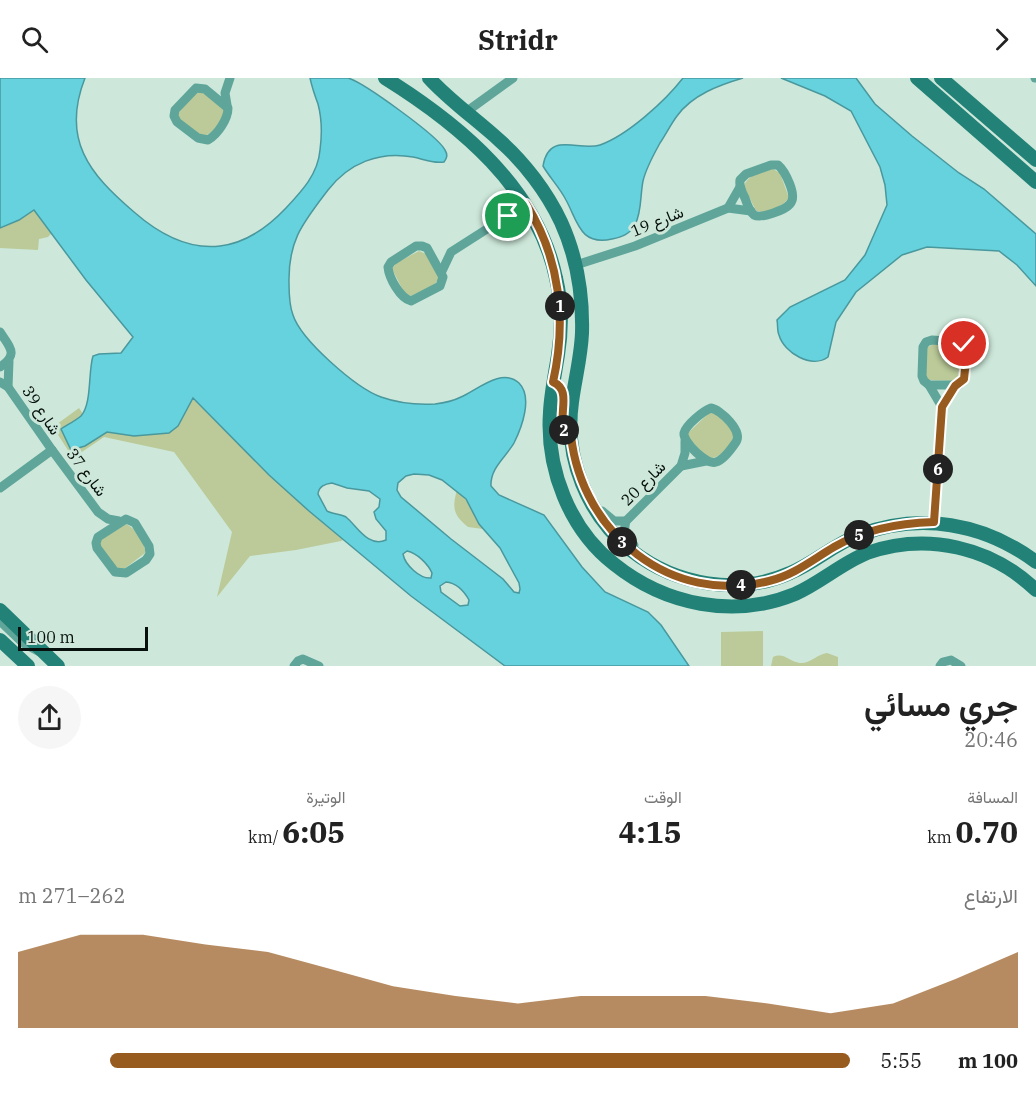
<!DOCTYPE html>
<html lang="ar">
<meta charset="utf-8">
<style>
body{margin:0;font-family:"IBM Plex Serif",Vazirmatn,serif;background:#f6f6f6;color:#222;direction:rtl;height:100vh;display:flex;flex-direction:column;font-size:22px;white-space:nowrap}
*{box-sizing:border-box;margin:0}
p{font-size:20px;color:#767676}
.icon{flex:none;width:33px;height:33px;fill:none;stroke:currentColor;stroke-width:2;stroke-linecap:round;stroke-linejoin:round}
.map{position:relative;height:588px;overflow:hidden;direction:ltr}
.sheet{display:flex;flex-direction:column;background:#fff;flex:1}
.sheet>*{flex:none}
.scale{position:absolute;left:18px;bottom:15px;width:130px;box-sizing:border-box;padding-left:6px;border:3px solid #07100c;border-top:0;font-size:16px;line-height:21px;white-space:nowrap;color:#07100c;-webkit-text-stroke:4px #cde8da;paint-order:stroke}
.pin{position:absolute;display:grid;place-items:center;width:51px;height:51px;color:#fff;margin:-26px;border:3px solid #fff;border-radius:50%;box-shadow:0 2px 6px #0007}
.km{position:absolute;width:30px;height:30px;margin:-15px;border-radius:50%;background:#222;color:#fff;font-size:16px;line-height:30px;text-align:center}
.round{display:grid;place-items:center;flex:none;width:63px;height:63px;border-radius:32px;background:#f6f6f6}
.summary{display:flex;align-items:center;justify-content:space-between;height:102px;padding:0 18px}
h1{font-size:33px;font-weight:700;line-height:45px}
.stats{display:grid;grid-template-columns:repeat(3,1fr);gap:9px;height:102px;padding:6px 18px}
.stats div{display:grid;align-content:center}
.stats b{font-size:30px;font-weight:700}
.stats small{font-size:16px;font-weight:400}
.stats p{font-size:16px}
.chart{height:168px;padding:12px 18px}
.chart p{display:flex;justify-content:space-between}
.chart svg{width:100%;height:108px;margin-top:6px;fill:#985b1f;opacity:.7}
ul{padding:0 18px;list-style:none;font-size:20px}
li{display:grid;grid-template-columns:96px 72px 1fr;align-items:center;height:45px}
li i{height:15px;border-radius:8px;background:#985b1f}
header{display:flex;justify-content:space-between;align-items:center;height:78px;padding:0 18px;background:#fff;font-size:27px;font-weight:700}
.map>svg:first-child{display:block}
.green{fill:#bbca98}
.water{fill:#65d2dd;stroke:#49989e;stroke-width:1.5;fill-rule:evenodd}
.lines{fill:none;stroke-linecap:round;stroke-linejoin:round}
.street{stroke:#5fa59a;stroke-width:9}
.secondary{stroke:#238277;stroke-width:14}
.route-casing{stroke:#fff;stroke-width:12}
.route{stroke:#985b1f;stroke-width:8}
.labels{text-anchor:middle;stroke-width:6;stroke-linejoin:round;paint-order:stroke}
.street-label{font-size:16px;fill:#07100c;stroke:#cde8da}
</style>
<header><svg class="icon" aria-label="forward" viewBox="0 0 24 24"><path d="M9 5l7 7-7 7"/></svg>Stridr<svg class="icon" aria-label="search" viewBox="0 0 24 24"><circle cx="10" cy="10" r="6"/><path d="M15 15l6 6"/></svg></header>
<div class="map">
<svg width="1036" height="588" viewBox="0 0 1036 588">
<rect width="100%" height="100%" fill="#cde8da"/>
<g class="green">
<path d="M201,13L225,32C223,43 213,56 202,59L179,43L178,36L194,15Z"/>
<path d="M773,91L780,95L789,120C782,129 767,136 756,133L744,108C747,97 763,93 773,91Z"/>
<polygon points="34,131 52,155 48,159 39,161 38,172 0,170 0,150 19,142"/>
<polygon points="419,173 426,176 439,200 435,206 411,218 405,216 392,191 396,185"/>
<polygon points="933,266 958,267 963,271 963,298 959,303 928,302 925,296 927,270"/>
<path d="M192,320L269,397L343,462L341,463L296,472L250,478L217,519L232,454L174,374L104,359L73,380L53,349L79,330L83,336L77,341L102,356C113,351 124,358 135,357C150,357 164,351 178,348Z"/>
<path d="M710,334L717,336L734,354C733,366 722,379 709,381L689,361L688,355Z"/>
<path d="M457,412L472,429L483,451L468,449C453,437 452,429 457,412Z"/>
<path d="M126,446C135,450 146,465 145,475L124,491H117L100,469V462Z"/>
<polygon points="763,553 763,588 721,588 721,554"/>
<path d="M827,575L838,579V588H771L773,579C785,574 789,584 800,585C809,586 818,576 827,575Z"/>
</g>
<g class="water">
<path d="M0,0H85C61,61 89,96 134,134C158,155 187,172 220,168C246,165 269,148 286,130C302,113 318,96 320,72C322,57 322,41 318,26C315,18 312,9 310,0C321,0 337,0 348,0C363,4 438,58 445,72C448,77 447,80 444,84C433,86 423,81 413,79C379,73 349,85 328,112C303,145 288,162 289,205C289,216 289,227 293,237C301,262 356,310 381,319C398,325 417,327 435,326C444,325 453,323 461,319C477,312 502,289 519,305C533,319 522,349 514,365C506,379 490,390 491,408L499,417L544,437L582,489L605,514L648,534L661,547L689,588H505L411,518L309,433L269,397L193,320L178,348L169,355L134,358L107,354L85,368L71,372L61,351C67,347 75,343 81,338C92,326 88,294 93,278L99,276L121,275L133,259L86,202L34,132L19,142L0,150ZM414,396L429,397L442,402L466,421L479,446L500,470L519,505L520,511L519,515L514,514L503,501L451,461L401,419L397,412L398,405L406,398ZM332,405L347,410L369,413L380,421L379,429L374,434L376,441L386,453V462C368,470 357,448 346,439C341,436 332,436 327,433L318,416C319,408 325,406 332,405ZM407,473C417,475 428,486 432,495L431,500C420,501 405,487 403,476ZM446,504C456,505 464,513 469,522L468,527L460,528L441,514L440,508Z"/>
<path d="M683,0H743C719,7 692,17 677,38C671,46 666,56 660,65C654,76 646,90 643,103C640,118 642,133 635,147C630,156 622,159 612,161C580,168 578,144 566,122C560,110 550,100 543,88C549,52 579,74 600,67C628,57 665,23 683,0Z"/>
<path d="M781,0H856L875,26L912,58L959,95L984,111L1036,156V208L1017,187L999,173L927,169L902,177L856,214L836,244L828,279C812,291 784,275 779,257C777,253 778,247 777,242L790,229L845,202L865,177L887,127L885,107L880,89L851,33L825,18Z"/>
</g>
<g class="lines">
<g class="street">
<polyline points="1035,0 1036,0"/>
<path d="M196,10L205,11L228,30C228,41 218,56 208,62L198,60L177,44L174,38L175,32Z"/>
<polyline points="227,27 225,15 230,0"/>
<polyline points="466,34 513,0"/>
<path d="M771,87H778C785,93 798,118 790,126C785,132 761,141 754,137C749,133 747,126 745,120C742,114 739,109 740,102L746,96Z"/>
<polyline points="728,130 740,109"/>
<path d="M416,168H422L427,170L443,199L440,208L411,223C400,220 389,200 388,189L391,184Z"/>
<polyline points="576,187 635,168 728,130 751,133"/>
<polyline points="442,193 451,174 526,126"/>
<path d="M0,254C10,270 19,276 0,289"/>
<polygon points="932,262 959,264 966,269 965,298 959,307 929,307 924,303 922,298 923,269 926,264"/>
<polyline points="0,304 8,309 52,372 98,434 108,441 119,443"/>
<polyline points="929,307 942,329"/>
<polyline points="8,309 9,283"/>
<path d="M711,330C721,332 743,353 736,364C732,370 723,382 716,384C707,388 683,364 684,355C686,347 703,333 711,330Z"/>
<polyline points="681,388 706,383"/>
<polyline points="0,410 52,372"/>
<polyline points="602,433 614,443 626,443"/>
<polygon points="126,441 135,445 149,468 150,476 146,482 126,495 115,494 97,470 96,465 98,459"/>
<polyline points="934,444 942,329 955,308"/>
<path d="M634,467C625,460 623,454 626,443L681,388L685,375V363"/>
<polyline points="0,543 23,565 38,573"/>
<polyline points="294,588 298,583 303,581 319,588"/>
<polyline points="940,588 943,584 951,582 961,588"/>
</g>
<g class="secondary">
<path d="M385,0C459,46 537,110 556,200C562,225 562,252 558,277C555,296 551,315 550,334C546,390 569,451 614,486C665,527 734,541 795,516C820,505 842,485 867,475C927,454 991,469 1036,512"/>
<path d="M429,0C450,23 476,41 499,62C524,84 547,114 561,144C577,179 583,218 582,255C581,279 575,301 572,324C564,380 587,437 632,473C676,507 738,518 790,495C815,485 834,466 859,457C920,434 984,445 1036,484"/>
<polyline points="917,0 1036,104"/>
<polyline points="941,0 1036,82"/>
<polyline points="0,532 58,588"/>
<polyline points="0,562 28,588"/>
</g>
</g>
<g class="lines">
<defs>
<path id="route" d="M508,138L526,126C560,180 567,242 553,304C576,314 551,345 571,358C582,456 671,528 769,503C794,497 812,482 834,469C865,451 898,445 934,444L942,329L955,308L964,301L967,272L964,266"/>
</defs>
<use href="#route" class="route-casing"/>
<use href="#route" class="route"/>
</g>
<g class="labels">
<g class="street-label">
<text transform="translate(657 143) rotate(-22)" y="6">شارع 19</text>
<text transform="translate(42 332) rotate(56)" y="6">شارع 39</text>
<text transform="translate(87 394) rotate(53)" y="6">شارع 37</text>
<text transform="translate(643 405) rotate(-45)" y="6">شارع 20</text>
</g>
</g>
</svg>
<div class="scale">100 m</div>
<div class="pin" style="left:508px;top:138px;background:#1e9e55"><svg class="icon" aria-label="arrive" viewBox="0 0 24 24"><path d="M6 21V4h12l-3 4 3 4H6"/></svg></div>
<div class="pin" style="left:964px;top:266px;background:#d93025"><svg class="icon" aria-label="check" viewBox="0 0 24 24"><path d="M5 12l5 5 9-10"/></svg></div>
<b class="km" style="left:560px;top:228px">1</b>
<b class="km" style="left:564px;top:352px">2</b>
<b class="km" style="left:622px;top:464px">3</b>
<b class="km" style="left:741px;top:507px">4</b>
<b class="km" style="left:859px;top:457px">5</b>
<b class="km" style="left:938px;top:391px">6</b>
</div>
<section class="sheet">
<div class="summary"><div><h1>جري مسائي</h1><p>20:46</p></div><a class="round"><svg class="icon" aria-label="share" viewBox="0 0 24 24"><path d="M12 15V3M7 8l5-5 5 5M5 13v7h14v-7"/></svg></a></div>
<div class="stats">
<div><p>المسافة</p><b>0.70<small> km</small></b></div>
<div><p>الوقت</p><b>4:15</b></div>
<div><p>الوتيرة</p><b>6:05<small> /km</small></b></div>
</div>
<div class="chart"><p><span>الارتفاع</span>262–271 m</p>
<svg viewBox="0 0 160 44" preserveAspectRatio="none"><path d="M0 44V13L10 6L20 6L30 10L40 13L50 20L60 27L70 31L80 34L90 31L100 31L110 31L120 34L130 38L140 34L150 24L160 13V44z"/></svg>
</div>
<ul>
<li><b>100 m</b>5:55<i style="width:89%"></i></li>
</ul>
</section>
